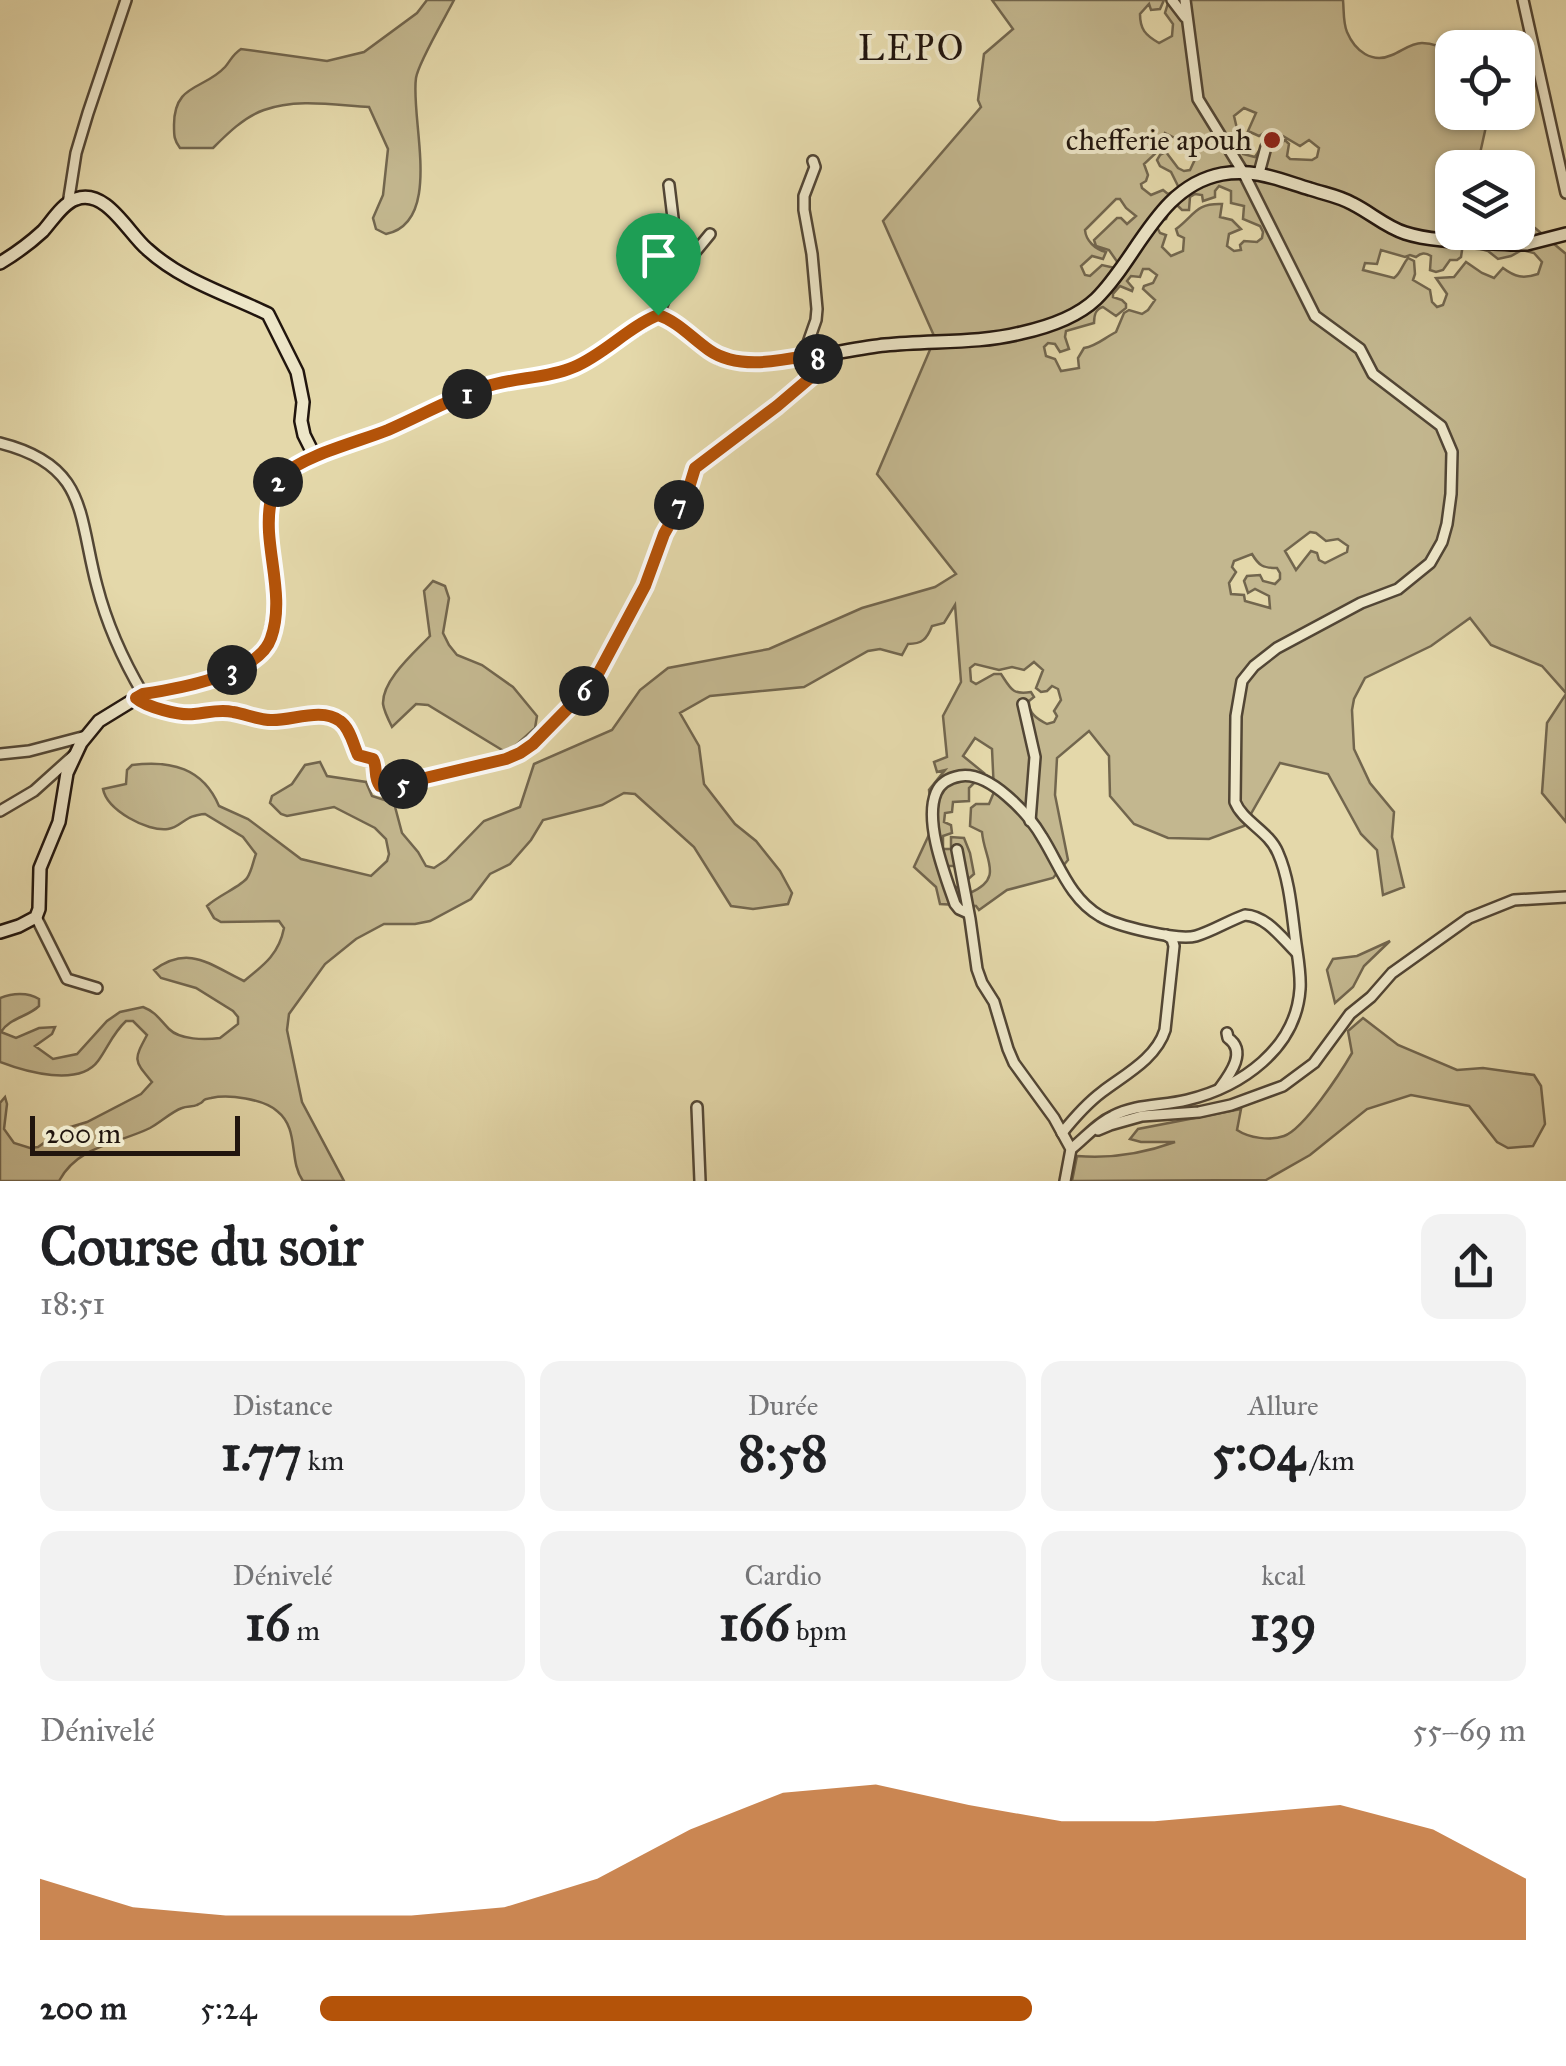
<!DOCTYPE html>
<html lang="fr">
<meta charset="utf-8">
<style>
body{margin:0;font-family:"IM FELL Great Primer",serif;background:#f2f2f2;color:#202124;height:100vh;display:flex;flex-direction:column;font-size:38px;white-space:nowrap}
*{box-sizing:border-box;margin:0}
p{font-size:32px;color:#757577}
.icon{flex:none;width:55px;height:55px;fill:none;stroke:currentColor;stroke-width:2;stroke-linecap:round;stroke-linejoin:round}
.map{position:relative;height:1181px;overflow:hidden}
.sheet{display:flex;flex-direction:column;background:#fff;flex:1}
.sheet>*{flex:none}
.controls{position:absolute;left:1435px;top:30px;display:grid;gap:20px}
.controls a{display:grid;place-items:center;width:100px;height:100px;border-radius:20px;background:#fff;box-shadow:0 2px 8px #0004;font-size:50px}
.scale{position:absolute;left:30px;bottom:25px;width:210px;box-sizing:border-box;padding-left:10px;border:5px solid #21150e;border-top:0;font-size:28px;line-height:35px;white-space:nowrap;color:#21150e;-webkit-text-stroke:8px #ede6c8;paint-order:stroke}
.pin{position:absolute;display:grid;place-items:center;width:85px;height:85px;color:#fff;margin:-102px -42px;border-radius:50% 50% 50% 0;rotate:-45deg;box-shadow:0 0 10px #0007}
.pin .icon{rotate:45deg}
.km{position:absolute;width:50px;height:50px;margin:-25px;border-radius:50%;background:#222;color:#fff;font-size:28px;line-height:50px;text-align:center}
.round{display:grid;place-items:center;flex:none;width:105px;height:105px;border-radius:20px;background:#f2f2f2}
.summary{display:flex;align-items:center;justify-content:space-between;height:170px;padding:0 40px}
h1{font-size:55px;font-weight:700;line-height:75px}
.stats{display:grid;grid-template-columns:repeat(3,1fr);gap:15px;height:170px;padding:10px 40px}
.stats div{display:grid;align-content:center;border-radius:20px;background:#f2f2f2;text-align:center}
.stats b{font-size:50px;font-weight:700}
.stats small{font-size:28px;font-weight:400}
.stats p{font-size:28px}
.chart{height:280px;padding:20px 40px}
.chart p{display:flex;justify-content:space-between}
.chart svg{width:100%;height:180px;margin-top:10px;fill:#b45309;opacity:.7}
ul{padding:0 40px;list-style:none;font-size:32px}
li{display:grid;grid-template-columns:160px 120px 1fr;align-items:center;height:75px}
li i{height:25px;border-radius:12px;background:#b45309}
.map>svg:first-child{display:block}
.green{fill:#c3b78f;stroke:#72664e;stroke-width:2.5;fill-rule:evenodd}
.lines{fill:none;stroke-linecap:round;stroke-linejoin:round}
.street-casing{stroke:#524635;stroke-width:14}
.secondary-casing{stroke:#21150e;stroke-width:16}
.street{stroke:#ede6c8;stroke-width:9}
.secondary{stroke:#ede6c8;stroke-width:11}
.route-casing{stroke:#fff;stroke-width:20}
.route{stroke:#b45309;stroke-width:12}
.poi-dot{fill:#8f2418;stroke:#ede6c8;stroke-width:4}
.labels{text-anchor:middle;stroke-width:8;stroke-linejoin:round;paint-order:stroke}
.poi-label{font-size:30px;fill:#21150e;stroke:#ede6c8;text-anchor:end}
.quarter-label{font-size:35px;letter-spacing:2.5px;fill:#21150e;stroke:#ede6c8}
</style>
<div class="map">
<svg width="1566" height="1181" viewBox="0 0 1566 1181">
<rect width="100%" height="100%" fill="#e4d8aa"/>
<filter id="stains"><feTurbulence type="fractalNoise" baseFrequency=".002" numOctaves="4"/><feColorMatrix values="0 0 0 0 .2 0 0 0 0 .09 0 0 0 0 .02 0 0 0 .5 -.17"/></filter>
<radialGradient id="worn" r=".72"><stop offset=".6" stop-color="#630" stop-opacity="0"/><stop offset="1" stop-color="#630" stop-opacity=".3"/></radialGradient>
<g class="green">
<path d="M427,0H454C446,16 418,63 416,78C410,119 444,222 386,234L376,229L373,218L383,195L388,149L369,107C335,105 296,98 264,110C244,117 227,134 213,148H180C174,140 174,136 174,125C174,83 204,90 225,67C231,60 232,55 241,49L327,61L364,52L417,13Z"/>
<path d="M992,0H1164L1160,9L1151,10L1149,4L1140,14C1140,29 1145,35 1159,43L1172,36L1173,24L1165,13L1169,0H1343C1344,10 1343,23 1347,32C1355,51 1372,64 1392,55C1402,51 1411,43 1422,43C1433,43 1444,48 1452,54V112L1489,113L1477,167L1452,168V232H1518V228H1535L1566,254V693L1542,666L1491,645L1470,618L1431,646L1365,678L1354,699L1352,710L1354,749L1370,783L1394,812L1392,837L1404,887L1383,895L1377,850L1361,834L1328,774L1280,763L1244,826L1209,839L1168,838L1134,824L1110,796L1109,756L1089,731L1057,758L1055,795L1068,860L1053,878L1007,890L979,910L976,906L940,904L936,887L914,867L933,826L929,790L945,770L937,772L934,762L947,757L943,716L961,682L955,605L944,623L932,626C927,639 922,644 908,644L902,655L880,649L868,651L804,687L710,696L680,713L699,746L704,784L735,824L756,841L780,871L792,893L788,904L753,909L731,906L694,847L635,794L624,793L602,805L543,820L531,840L510,864L490,874L471,899L430,921L415,924H384L356,939L325,964L289,1014L287,1030L302,1102L344,1181H303C288,1160 300,1129 277,1111C263,1099 229,1094 211,1098C199,1100 208,1100 197,1105C193,1107 187,1106 182,1108C171,1112 161,1122 150,1128C118,1144 78,1145 59,1181H0V1103L5,1097L7,1104L4,1129L14,1143L30,1148L38,1147L64,1129L87,1122L141,1094L152,1082C134,1060 133,1061 147,1035L133,1021H126C113,1033 108,1047 98,1061C79,1087 26,1072 0,1062V998C12,993 28,992 39,999V1006C28,1017 9,1018 1,1032L16,1038L39,1028L55,1027L52,1034L35,1046L53,1059L77,1054L107,1021L120,1012L143,1007C156,1012 160,1020 169,1029C180,1040 205,1040 220,1038L238,1024V1017L233,1011L196,988L161,978L154,970C189,944 210,965 244,981C264,965 279,954 284,928L279,921L221,922L214,918L207,906C217,896 242,886 247,878C252,871 253,861 256,854L243,837L205,814C202,814 192,816 189,818C181,822 177,828 168,829C147,832 107,810 103,789L126,784L127,770L132,765C171,760 203,768 219,806L248,819L301,859L371,876L387,861L389,854L386,839L375,828L334,807L287,816L281,814L270,803L272,796L292,784L305,765L320,762L327,776L366,782L372,796L394,803L402,833L418,852L426,866L434,868L446,860L484,821L520,807L534,764L612,730L640,690L668,668L769,649L862,608L935,587L956,574L877,474L935,338L883,221L981,107L978,100L984,54L1013,29ZM1244,108L1256,113L1248,131L1259,136L1267,131L1276,132L1300,146L1309,140L1319,148L1317,157L1312,160L1290,159L1287,156L1289,144L1285,140L1276,148L1262,146L1255,157L1243,154L1234,116ZM1165,133L1183,142L1189,139L1198,146V153L1190,170L1184,171L1178,168L1166,152L1160,155L1157,160L1160,166L1171,172L1179,188L1168,194L1163,190L1151,195L1142,188L1141,184L1146,181L1148,175L1144,164L1158,151ZM1219,186L1231,191V203L1244,206L1243,219L1260,226L1263,232L1262,238L1257,242L1244,241L1240,245L1241,250L1234,251L1227,246L1229,234L1241,229L1232,220L1220,217L1222,204C1195,203 1195,215 1176,229L1178,235L1184,238L1183,251L1171,256L1162,247L1166,235L1160,233L1157,227L1160,221L1166,219L1171,207L1177,205L1182,210H1189L1190,197L1195,194L1202,195L1203,201L1215,197V191ZM1116,199H1120L1126,208L1136,216L1127,224L1121,218H1117L1094,240L1096,246L1109,250L1118,263L1115,268L1102,265L1090,276L1085,275L1081,266L1092,256L1103,259L1106,252C1095,249 1086,241 1085,230ZM1463,244L1488,251L1498,259L1511,256L1522,250L1534,253L1542,262L1538,274C1523,279 1515,277 1503,268L1494,278L1482,273L1466,262L1454,277L1436,278L1447,294L1443,305L1437,307L1432,302L1430,290L1413,280L1415,274L1414,261L1408,258C1402,265 1401,273 1394,278L1363,270L1365,263L1377,264L1381,250L1405,257L1410,255L1416,257C1421,253 1425,252 1431,256L1430,270L1436,272L1443,270L1450,260H1457L1461,257ZM1143,269H1149L1157,275L1153,283L1144,286L1143,289L1155,300L1148,310L1142,314L1129,310L1124,313L1116,332C1104,338 1097,346 1084,348L1078,358L1079,368L1061,371L1055,359L1046,356L1044,347L1048,343L1055,344L1060,352L1069,349L1065,337L1066,331L1094,323C1094,316 1095,309 1103,307L1116,316L1126,308V304L1122,300L1113,297V294L1120,286L1132,291L1133,288L1127,281L1131,276L1140,277ZM1310,532L1316,533L1326,541L1338,539L1348,546L1347,552L1325,563L1319,560L1317,553L1311,551L1296,570L1285,551ZM1252,554C1259,566 1263,568 1277,568L1280,573V579L1275,584L1263,581L1260,575L1247,576L1244,581L1248,593L1255,589L1269,596L1270,608L1245,601L1244,595L1231,594L1229,583L1236,572L1232,567L1234,561ZM1034,662L1043,670L1036,688L1041,692L1047,691L1052,686L1058,689L1061,700L1054,711L1057,716L1054,722L1047,724C1037,719 1028,713 1029,701L1034,697L1031,692C1012,695 1011,689 1001,674H994L976,684L971,681L970,668L975,664L999,670L1012,667L1024,670ZM975,738L992,749L994,792L989,804H976L971,808L970,826L982,832C984,859 1005,878 970,893L967,887H953L947,869L949,866H961L965,882L974,874L970,853L964,838L951,837V849H943V836L952,833L951,825L944,822L945,813L952,812L953,802L969,801V788L984,773L963,756Z"/>
<path d="M433,581L445,586L449,598L443,633L449,645L457,655L482,665L513,687L537,716L535,728L507,753L428,705L416,704L392,727C389,721 384,711 383,704C382,680 415,652 430,636L424,591Z"/>
<polygon points="1566,694 1566,822 1542,793 1547,723"/>
<polygon points="1390,941 1364,966 1353,987 1335,1003 1327,970 1333,959 1357,956"/>
<path d="M1363,1018L1398,1045L1457,1070L1483,1068L1534,1075L1541,1086L1545,1124L1533,1146L1508,1148L1497,1142L1469,1106L1411,1095L1367,1109L1310,1155L1266,1180L1072,1181L1077,1156C1112,1159 1142,1154 1175,1142H1141L1130,1139L1138,1129L1241,1109L1237,1130C1249,1138 1270,1141 1284,1136C1304,1129 1341,1072 1352,1053L1348,1031Z"/>
</g>
<g class="lines">
<defs>
<g id="street">
<polyline points="1172,0 1185,17"/>
<polyline points="1523,0 1566,193"/>
<polyline points="1259,173 1266,147"/>
<polyline points="669,185 677,251 681,267"/>
<polyline points="68,204 76,153 88,113 126,0"/>
<polyline points="658,315 673,279 710,234"/>
<polyline points="803,357 816,320 817,309 812,254 804,210 804,196 815,167 813,161"/>
<path d="M0,443C88,465 78,515 97,586C107,625 123,660 143,694"/>
<polyline points="136,698 147,706 190,715 207,711 229,711 273,720 309,716 338,719 344,724 358,755 373,759 376,781 380,785 387,787 506,759 520,753 550,728 581,696 599,672 629,618 645,586 664,534 688,491 695,468 777,405 817,371 819,367 817,355"/>
<polyline points="1023,704 1035,757 1030,821"/>
<polyline points="0,754 29,751 86,736"/>
<polyline points="0,811 34,791 74,755"/>
<polyline points="957,850 970,919 977,969 982,983 994,1002 1008,1049 1014,1063 1054,1118 1071,1149 1065,1181"/>
<path d="M968,913L959,909L955,904C945,875 924,822 936,793C940,783 949,778 960,776C989,771 1028,813 1042,837C1059,864 1070,899 1100,916C1116,926 1178,941 1196,936C1213,931 1228,921 1245,915C1266,916 1281,937 1296,952"/>
<polyline points="36,917 67,979 97,988"/>
<path d="M1220,1088C1231,1073 1247,1051 1228,1038L1227,1033"/>
<polyline points="697,1107 700,1181"/>
<polyline points="1098,1130 1110,1125 1142,1116 1199,1112 1231,1105 1283,1086 1314,1063 1350,1014 1371,997 1392,973 1469,918 1514,900 1566,897"/>
<path d="M1062,1133C1074,1118 1086,1104 1102,1092C1124,1075 1156,1059 1165,1030L1174,946L1172,939L1166,935"/>
<path d="M1071,1149C1085,1138 1097,1123 1113,1116C1135,1104 1163,1106 1187,1100C1241,1087 1296,1049 1300,989C1301,975 1298,958 1296,944C1292,915 1290,880 1278,853C1269,831 1243,822 1235,802L1236,716L1242,681L1254,666L1277,648L1361,603L1398,589L1430,563L1442,542L1447,524L1451,494L1452,452L1441,426L1373,374L1360,349L1315,316L1243,172L1198,99L1185,0"/>
</g>
<g id="secondary">
<path d="M0,263C15,254 30,243 43,231C52,221 63,203 76,199C106,188 128,233 147,249C182,281 227,294 268,314L297,372L303,402L301,421L304,435L315,457"/>
<path d="M0,932L19,926L36,917L39,909L40,868L59,822L67,773L81,743L99,721L143,694L194,685L242,666L265,650L269,643L276,610L269,521L270,503L275,487L284,474L301,462L388,430L483,387L554,373L577,366L658,315C685,323 701,353 727,360C764,370 845,349 885,345C930,340 977,344 1021,333C1048,327 1076,318 1096,299C1138,258 1158,186 1222,174C1254,168 1280,180 1310,189C1325,194 1339,196 1353,204C1371,213 1386,227 1405,233C1436,243 1478,241 1511,244H1527L1566,234"/>
</g>
</defs>
<use href="#street" class="street-casing"/>
<use href="#secondary" class="secondary-casing"/>
<use href="#street" class="street"/>
<use href="#secondary" class="secondary"/>
</g>
<g class="lines">
<defs>
<path id="route" d="M658,315C677,321 693,339 709,350C739,371 783,360 816,354L819,366L817,372L777,406L695,468L688,491L664,534L645,586L599,672L580,696L533,744L520,753L506,759L387,787L380,786C373,777 378,768 373,759L358,755C353,744 350,728 340,721C321,707 292,721 271,720C258,720 246,714 233,712C219,709 207,713 194,714C180,716 146,707 136,698L143,694C177,689 259,675 271,638C283,604 271,566 269,532C268,513 269,490 284,475C302,456 361,441 388,430C420,416 452,398 485,387C514,377 546,379 574,367C605,354 628,327 658,315Z"/>
</defs>
<use href="#route" class="route-casing"/>
<use href="#route" class="route"/>
</g>
<circle class="poi-dot" cx="1272" cy="140" r="10"/>
<g class="labels">
<g class="poi-label">
<text x="1252" y="150">chefferie apouh</text>
</g>
<g class="quarter-label">
<text x="912" y="60">LEPO</text>
</g>
</g>
<rect width="100%" height="100%" filter="url(#stains)"/>
<rect width="100%" height="100%" fill="url(#worn)"/>
</svg>
<div class="controls">
<a><svg class="icon" aria-label="locate" viewBox="0 0 24 24"><circle cx="12" cy="12" r="6"/><path d="M12 2v4M12 18v4M2 12h4M18 12h4"/></svg></a>
<a><svg class="icon" aria-label="layers" viewBox="0 0 24 24"><path d="M12 4l9 5-9 5-9-5zM3 14l9 5 9-5"/></svg></a>
</div>
<div class="scale">200 m</div>
<div class="pin" style="left:658px;top:315px;background:#1e9e55"><svg class="icon" aria-label="arrive" viewBox="0 0 24 24"><path d="M6 21V4h12l-3 4 3 4H6"/></svg></div>
<b class="km" style="left:467px;top:394px">1</b>
<b class="km" style="left:278px;top:482px">2</b>
<b class="km" style="left:232px;top:670px">3</b>
<b class="km" style="left:403px;top:784px">5</b>
<b class="km" style="left:584px;top:691px">6</b>
<b class="km" style="left:679px;top:505px">7</b>
<b class="km" style="left:818px;top:359px">8</b>
</div>
<section class="sheet">
<div class="summary"><div><h1>Course du soir</h1><p>18:51</p></div><a class="round"><svg class="icon" aria-label="share" viewBox="0 0 24 24"><path d="M12 15V3M7 8l5-5 5 5M5 13v7h14v-7"/></svg></a></div>
<div class="stats">
<div><p>Distance</p><b>1.77<small> km</small></b></div>
<div><p>Durée</p><b>8:58</b></div>
<div><p>Allure</p><b>5:04<small> /km</small></b></div>
</div>
<div class="stats">
<div><p>Dénivelé</p><b>16<small> m</small></b></div>
<div><p>Cardio</p><b>166<small> bpm</small></b></div>
<div><p>kcal</p><b>139</b></div>
</div>
<div class="chart"><p><span>Dénivelé</span>55–69 m</p>
<svg viewBox="0 0 160 44" preserveAspectRatio="none"><path d="M0 44V29L10 36L20 38L30 38L40 38L50 36L60 29L70 17L80 8L90 6L100 11L110 15L120 15L130 13L140 11L150 17L160 29V44z"/></svg>
</div>
<ul>
<li><b>200 m</b>5:24<i style="width:59%"></i></li>
</ul>
</section>
